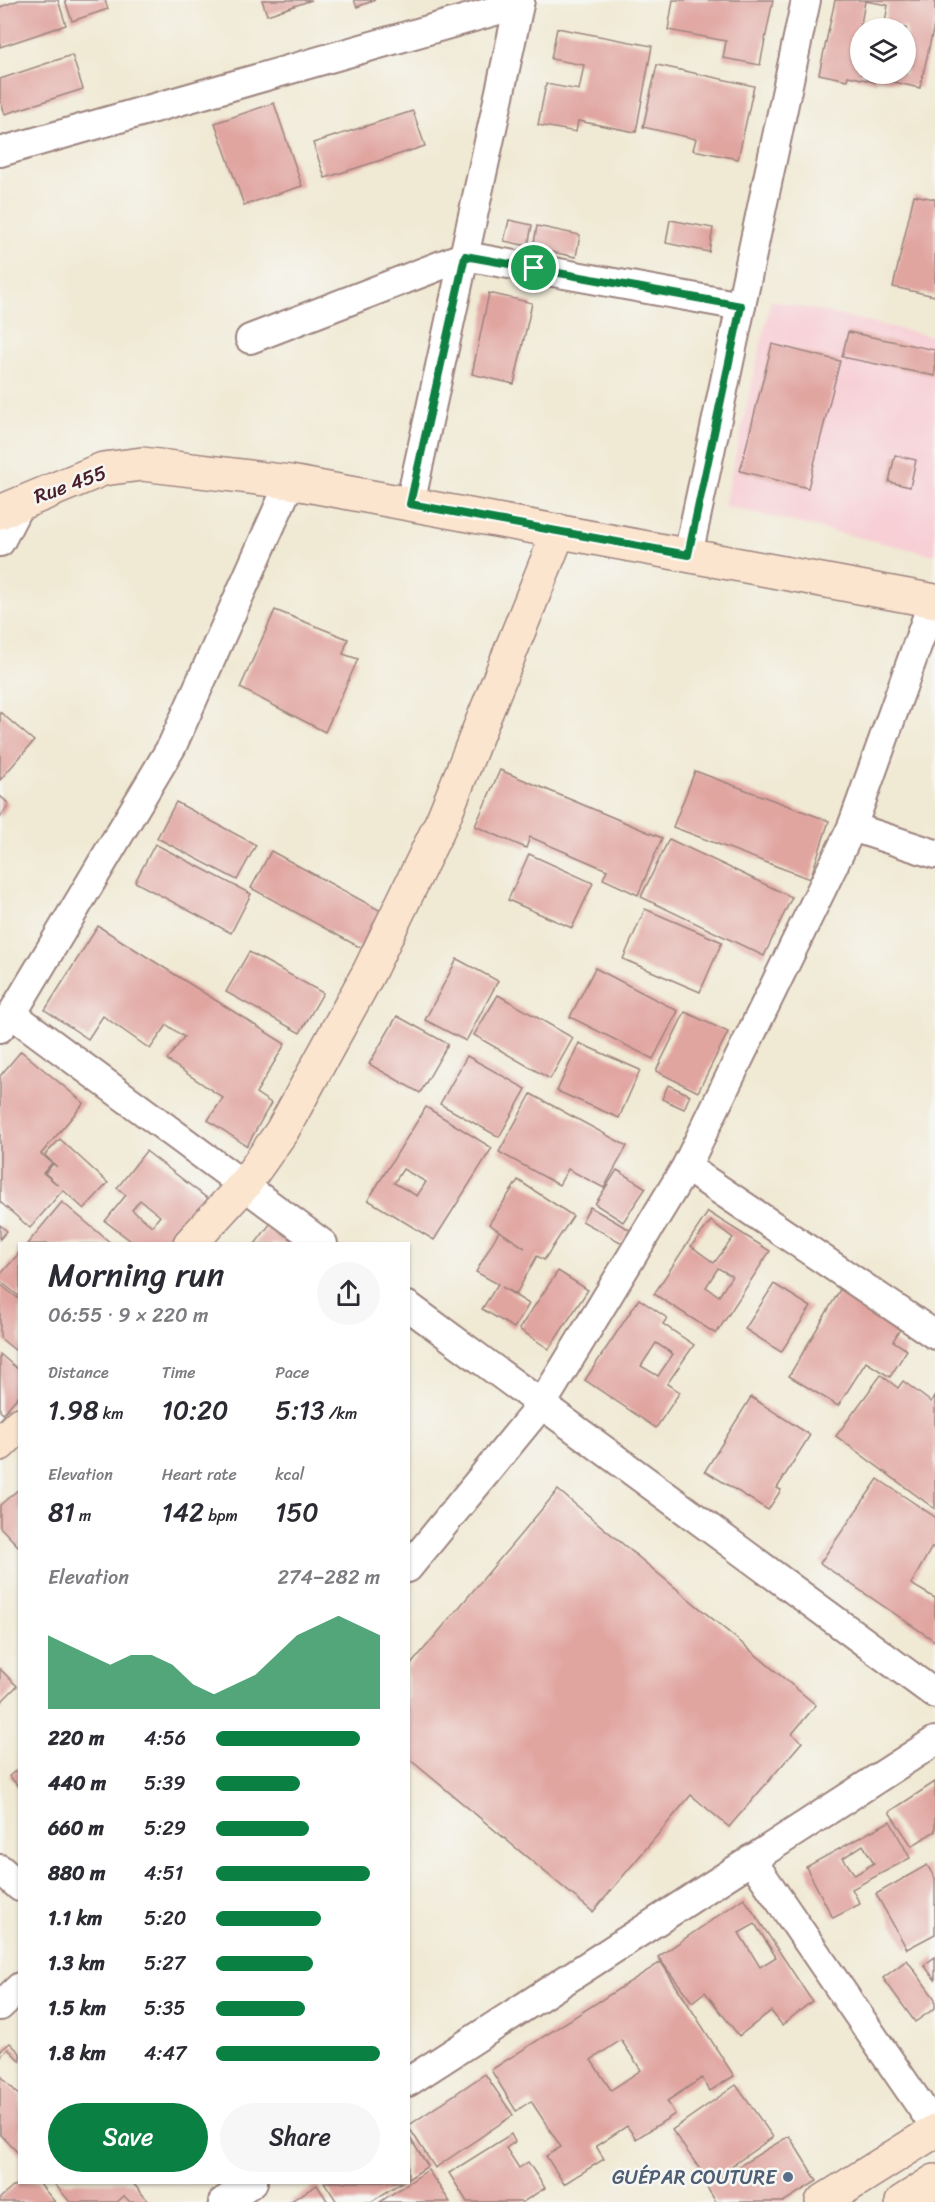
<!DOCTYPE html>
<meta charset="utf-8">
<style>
body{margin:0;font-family:Sriracha,sans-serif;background:#f7f7f7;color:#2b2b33;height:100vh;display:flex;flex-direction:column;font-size:22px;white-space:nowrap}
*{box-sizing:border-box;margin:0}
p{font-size:20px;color:#7c7c81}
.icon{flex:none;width:33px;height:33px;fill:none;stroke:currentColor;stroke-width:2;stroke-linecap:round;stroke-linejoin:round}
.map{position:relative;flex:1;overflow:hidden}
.drawer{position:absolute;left:18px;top:1242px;width:392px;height:942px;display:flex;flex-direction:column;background:#fff;border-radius:0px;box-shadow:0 2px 4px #0004}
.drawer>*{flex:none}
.controls{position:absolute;left:850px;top:18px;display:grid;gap:12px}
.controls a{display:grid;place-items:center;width:66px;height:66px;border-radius:50%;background:#fff;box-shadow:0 2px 4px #0004;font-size:30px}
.pin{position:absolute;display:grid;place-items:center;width:51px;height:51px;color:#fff;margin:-26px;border:3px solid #fff;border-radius:50%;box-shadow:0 2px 6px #0007}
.round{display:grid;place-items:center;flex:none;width:63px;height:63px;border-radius:32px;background:#f7f7f7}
.head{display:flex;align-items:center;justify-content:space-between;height:102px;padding:0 30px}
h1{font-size:33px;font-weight:600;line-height:45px}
.stats{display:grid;grid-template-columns:repeat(3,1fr);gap:9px;height:102px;padding:6px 30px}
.stats div{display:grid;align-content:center}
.stats b{font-size:26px;font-weight:600}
.stats small{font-size:16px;font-weight:400}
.stats p{font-size:16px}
.chart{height:168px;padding:12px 30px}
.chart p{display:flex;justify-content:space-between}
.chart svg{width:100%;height:108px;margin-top:6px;fill:#0b8043;opacity:.7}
.primary-button{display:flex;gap:12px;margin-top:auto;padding:12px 30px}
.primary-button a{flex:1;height:69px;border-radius:36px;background:#0b8043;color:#fff;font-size:24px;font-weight:600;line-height:69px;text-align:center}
.primary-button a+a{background:#f7f7f7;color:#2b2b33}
ul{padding:0 30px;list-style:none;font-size:20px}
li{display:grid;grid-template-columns:96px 72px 1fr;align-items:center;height:45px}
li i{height:15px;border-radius:8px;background:#0b8043}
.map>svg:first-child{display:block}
.built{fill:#f7cfd5}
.building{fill:#e1a5a0;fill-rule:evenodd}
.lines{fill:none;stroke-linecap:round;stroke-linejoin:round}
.street-casing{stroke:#9d847f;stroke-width:32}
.secondary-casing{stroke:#9d847f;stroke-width:36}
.street{stroke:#fff;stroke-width:28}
.secondary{stroke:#fbe5cf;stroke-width:33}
.route-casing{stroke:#fff;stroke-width:12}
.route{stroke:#0b8043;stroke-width:8}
.service-dot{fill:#5c6f8a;stroke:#f6f6f2;stroke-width:2}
.labels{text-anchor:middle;stroke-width:5;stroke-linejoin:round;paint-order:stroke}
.street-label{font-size:20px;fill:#4a1f2b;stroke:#f6f6f2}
.service-label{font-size:20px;fill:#4e5e75;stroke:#f6f6f2;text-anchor:end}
</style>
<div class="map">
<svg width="935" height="2202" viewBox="0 0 935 2202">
<rect width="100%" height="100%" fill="#f6f6f2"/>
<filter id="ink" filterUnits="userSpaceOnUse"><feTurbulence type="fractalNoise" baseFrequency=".0167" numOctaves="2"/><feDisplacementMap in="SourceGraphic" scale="12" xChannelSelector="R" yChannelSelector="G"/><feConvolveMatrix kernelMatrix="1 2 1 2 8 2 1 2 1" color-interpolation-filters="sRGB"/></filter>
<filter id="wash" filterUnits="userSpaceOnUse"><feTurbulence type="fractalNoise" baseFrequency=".008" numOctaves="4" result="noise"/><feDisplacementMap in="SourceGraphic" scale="24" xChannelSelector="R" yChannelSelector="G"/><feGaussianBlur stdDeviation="1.35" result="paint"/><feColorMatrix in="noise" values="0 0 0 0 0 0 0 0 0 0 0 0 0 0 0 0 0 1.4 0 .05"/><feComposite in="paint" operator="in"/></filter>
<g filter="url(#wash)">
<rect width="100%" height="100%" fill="#f0e9d3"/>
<polygon class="built" points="771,300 935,337 935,555 724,506"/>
<g id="blocks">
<g class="building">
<polygon points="19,0 58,0 66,25 0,47 0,7"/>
<polygon points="65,0 105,0 108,9 72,21"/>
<polygon points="262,0 312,0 267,15"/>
<polygon points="354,0 375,0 357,7"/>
<polygon points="673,0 773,0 760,65 723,58 726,41 668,30"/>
<path d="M835,0H935V21L920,88L876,78L875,82L848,76L847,80L819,74ZM865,1L888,5L884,28H906V74H861V60L855,59Z"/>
<polygon points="557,28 652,46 636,132 578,121 576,132 538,125 546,84 579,90 584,65 551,59"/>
<polygon points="72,55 83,89 5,114 0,100 0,79"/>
<polygon points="657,65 754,86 738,159 693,150 696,139 643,127"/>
<polygon points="274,103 302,186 244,205 215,123"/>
<polygon points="413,111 425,146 325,178 313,143"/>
<polygon points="914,195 935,199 935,296 893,287"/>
<polygon points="509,220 532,225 528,246 504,241"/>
<polygon points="670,220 713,228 709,252 666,243"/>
<polygon points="537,226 580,235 576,257 533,248"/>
<polygon points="489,293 532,303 514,384 472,374"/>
<polygon points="848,332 935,350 935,376 842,357"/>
<polygon points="772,344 840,361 808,488 740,471"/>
<polygon points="895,455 916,460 910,487 889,482"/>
<polygon points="275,610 348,639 343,654 358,659 325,732 240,688"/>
<polygon points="0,712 34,741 0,780"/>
<polygon points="500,770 662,838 638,895 603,879 607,870 530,837 526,848 475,826"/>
<polygon points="695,771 829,821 810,879 673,827"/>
<polygon points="0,796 9,804 0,818"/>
<polygon points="176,802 256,845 237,880 157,838"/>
<polygon points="669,839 792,897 764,956 641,897"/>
<polygon points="155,844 251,894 231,933 135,882"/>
<polygon points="271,851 381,911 361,948 251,888"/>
<polygon points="529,854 593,883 572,928 508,900"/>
<polygon points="645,909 722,942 700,992 623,959"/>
<polygon points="98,926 285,1044 256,1093 271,1103 247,1146 208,1120 223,1098 167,1060 184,1037 167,1025 150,1049 103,1016 88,1039 45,1010"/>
<polygon points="249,952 323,993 300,1033 226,992"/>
<polygon points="457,959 498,981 466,1041 425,1020"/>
<polygon points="595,968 678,1011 653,1059 570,1017"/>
<polygon points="498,995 573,1038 550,1079 474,1035"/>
<polygon points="685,1012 728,1032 698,1092 656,1071"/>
<polygon points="397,1016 448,1044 420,1093 369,1064"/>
<polygon points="579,1043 640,1070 619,1118 557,1091"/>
<polygon points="21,1051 84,1103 41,1154 52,1163 43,1173 58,1185 45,1173 53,1164 57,1167 45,1155 60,1139 108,1183 84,1209 63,1190 30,1228 0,1202 0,1076"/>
<polygon points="467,1056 526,1089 499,1137 440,1104"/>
<polygon points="668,1085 690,1095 684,1109 662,1099"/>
<polygon points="531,1094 627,1146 604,1188 568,1169 559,1185 499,1152"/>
<path d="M426,1107L492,1148L434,1240L368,1200ZM403,1169L426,1182L417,1196L394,1183Z"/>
<path d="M146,1151L208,1199L173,1244H135L105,1221L126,1195L117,1188ZM140,1200L160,1216L152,1226L132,1210Z"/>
<polygon points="617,1170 646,1188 623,1222 595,1204"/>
<polygon points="518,1180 573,1216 544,1260 537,1256 516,1294 502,1287 529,1304 514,1328 482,1309 498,1284 476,1272 499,1231 525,1248 489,1224"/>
<polygon points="62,1202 112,1244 27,1244"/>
<polygon points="590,1207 630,1230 622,1243 582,1221"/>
<path d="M708,1212L770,1251L716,1334L654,1294ZM711,1221L733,1238L714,1263L691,1246ZM718,1268L732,1276L719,1296L706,1287Z"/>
<polygon points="273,1220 303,1244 255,1244"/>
<polygon points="0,1225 7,1231 0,1239"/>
<polygon points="20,1252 20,1297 0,1281 0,1275"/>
<polygon points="558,1271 588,1290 549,1349 519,1329"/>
<polygon points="845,1281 906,1319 893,1341 907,1350 890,1377 866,1362 838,1406 789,1376"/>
<polygon points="0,1284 20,1300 20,1354 0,1338"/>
<polygon points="774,1284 811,1307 781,1352 745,1329"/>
<path d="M639,1299L667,1318L663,1324L694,1345L667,1384L680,1392L656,1428L585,1380ZM656,1343L673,1354L658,1376L641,1366Z"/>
<polygon points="0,1354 20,1371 20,1394 3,1414 0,1411"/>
<polygon points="881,1375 898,1388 903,1381 931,1402 935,1396 935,1509 836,1436"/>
<polygon points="751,1397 810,1435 777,1488 781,1490 768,1510 705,1471"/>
<polygon points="878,1479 935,1517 935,1549 932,1547 911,1584 935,1598 935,1641 820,1563"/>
<polygon points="20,1488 20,1548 0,1527 0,1505"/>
<polygon points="558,1490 816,1705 792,1734 802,1742 729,1827 691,1795 593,1912 408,1758 408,1668"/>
<polygon points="0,1669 17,1686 0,1703"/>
<polygon points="20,1767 20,1788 9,1776"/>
<polygon points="935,1782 935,1831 912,1846 889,1812"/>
<path d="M890,1821L910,1858L852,1889L860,1904L833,1918L806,1867ZM863,1845L874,1863L855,1875L843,1858Z"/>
<polygon points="927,1865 935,1878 935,1934 907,1949 876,1894"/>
<path d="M744,1898L812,2001L782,2025L771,2011L739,2036L705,1992L692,2002L658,1957ZM755,1924L776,1957L760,1967L739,1933Z"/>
<polygon points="935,1957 935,1980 924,1965"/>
<polygon points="907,1960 935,1999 935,2008 915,2022 883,1978"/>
<path d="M661,1962L734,2076L710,2091L702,2078L667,2101L675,2114L636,2139L627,2126L596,2146L604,2159L564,2184L546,2156L561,2147L531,2101L516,2111L491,2070ZM621,2040L641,2070L611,2090L591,2060Z"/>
<polygon points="10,2043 20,2053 20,2061 8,2049 0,2057 0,2051"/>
<polygon points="485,2074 513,2115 435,2168 408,2126"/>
<polygon points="0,2075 20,2096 20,2155 0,2134"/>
<polygon points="736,2085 773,2137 709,2182 672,2130"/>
<polygon points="511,2134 515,2142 506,2148 519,2168 528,2162 545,2188 523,2202 467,2202 449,2173"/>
<polygon points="408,2135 428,2166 408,2179"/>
<polygon points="789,2136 817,2181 783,2202 716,2202 706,2186"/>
<polygon points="428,2170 450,2202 380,2202"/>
<polygon points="20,2181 38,2182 55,2202 0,2202 0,2198"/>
<polygon points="53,2182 132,2182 149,2202 130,2202 124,2196 117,2202 70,2202"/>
<polygon points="324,2182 402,2182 371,2202 337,2202"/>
<polygon points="317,2185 328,2202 289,2202"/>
</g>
</g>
</g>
<g filter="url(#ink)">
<use href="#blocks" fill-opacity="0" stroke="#9d847f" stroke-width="1.5"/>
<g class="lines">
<defs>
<g id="street">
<polyline points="0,152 519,4"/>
<polyline points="250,339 465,256 741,306"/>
<polyline points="410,504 520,0"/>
<polyline points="0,542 20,503"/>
<polyline points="688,555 806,0"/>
<polyline points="852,827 935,854"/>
<polyline points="12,1014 323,1244"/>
<polyline points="0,1028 12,1014 172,746 290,482"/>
<polyline points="686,1167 935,1335"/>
<polyline points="408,1306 935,1694"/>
<polyline points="408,1568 542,1404 686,1167 852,827 933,601"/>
<polyline points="751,1859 935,2127"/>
<polyline points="0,1869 20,1887"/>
<polyline points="0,2006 20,1987"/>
<polyline points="408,2082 935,1741"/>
<polyline points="223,2202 253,2182"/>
</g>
<g id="secondary">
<polyline points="0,512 103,469 142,464 290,482 935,601"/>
<polyline points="190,1244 244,1185 282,1131 369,972 443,819 559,531"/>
<polyline points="0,1444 20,1424"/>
<polyline points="822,2202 935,2131"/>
<polyline points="902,2202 935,2181"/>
</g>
</defs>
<use href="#street" class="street-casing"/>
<use href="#secondary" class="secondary-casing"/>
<use href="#street" class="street"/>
<use href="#secondary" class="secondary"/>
</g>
</g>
<g class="lines" filter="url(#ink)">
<defs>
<polygon id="route" points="465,256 741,306 688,555 410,504"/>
</defs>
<use href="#route" class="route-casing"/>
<use href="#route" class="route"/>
</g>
<circle class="service-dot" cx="788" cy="2177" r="6"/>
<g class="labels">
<g class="street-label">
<text transform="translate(70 484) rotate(-20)" y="7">Rue 455</text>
</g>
<g class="service-label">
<text x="776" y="2184">GUÉPAR COUTURE</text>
</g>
</g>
</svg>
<div class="controls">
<a><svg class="icon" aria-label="layers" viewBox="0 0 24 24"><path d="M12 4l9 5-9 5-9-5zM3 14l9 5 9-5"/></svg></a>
</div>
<div class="pin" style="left:534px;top:268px;background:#1e9e55"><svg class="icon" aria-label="arrive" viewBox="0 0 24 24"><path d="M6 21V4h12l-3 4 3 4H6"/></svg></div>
<section class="drawer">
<div class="head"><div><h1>Morning run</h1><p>06:55 · 9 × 220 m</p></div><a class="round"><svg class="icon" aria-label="share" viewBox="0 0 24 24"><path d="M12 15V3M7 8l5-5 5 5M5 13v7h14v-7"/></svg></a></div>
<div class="stats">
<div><p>Distance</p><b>1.98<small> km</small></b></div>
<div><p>Time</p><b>10:20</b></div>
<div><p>Pace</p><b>5:13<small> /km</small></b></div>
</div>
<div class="stats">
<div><p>Elevation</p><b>81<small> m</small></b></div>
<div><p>Heart rate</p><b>142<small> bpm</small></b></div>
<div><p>kcal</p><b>150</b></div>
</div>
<div class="chart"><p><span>Elevation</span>274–282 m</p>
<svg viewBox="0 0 160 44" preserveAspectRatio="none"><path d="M0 44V14L10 18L20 22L30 26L40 22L50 22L60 26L70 34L80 38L90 34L100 30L110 22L120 14L130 10L140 6L150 10L160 14V44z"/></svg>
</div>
<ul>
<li><b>220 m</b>4:56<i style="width:88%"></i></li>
<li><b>440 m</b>5:39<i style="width:51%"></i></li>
<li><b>660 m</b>5:29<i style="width:57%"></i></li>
<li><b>880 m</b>4:51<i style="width:94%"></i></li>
<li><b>1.1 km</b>5:20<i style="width:64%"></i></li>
<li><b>1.3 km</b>5:27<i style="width:59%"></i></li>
<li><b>1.5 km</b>5:35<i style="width:54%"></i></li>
<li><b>1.8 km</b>4:47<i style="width:100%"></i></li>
</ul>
<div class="primary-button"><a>Save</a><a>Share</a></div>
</section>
</div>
